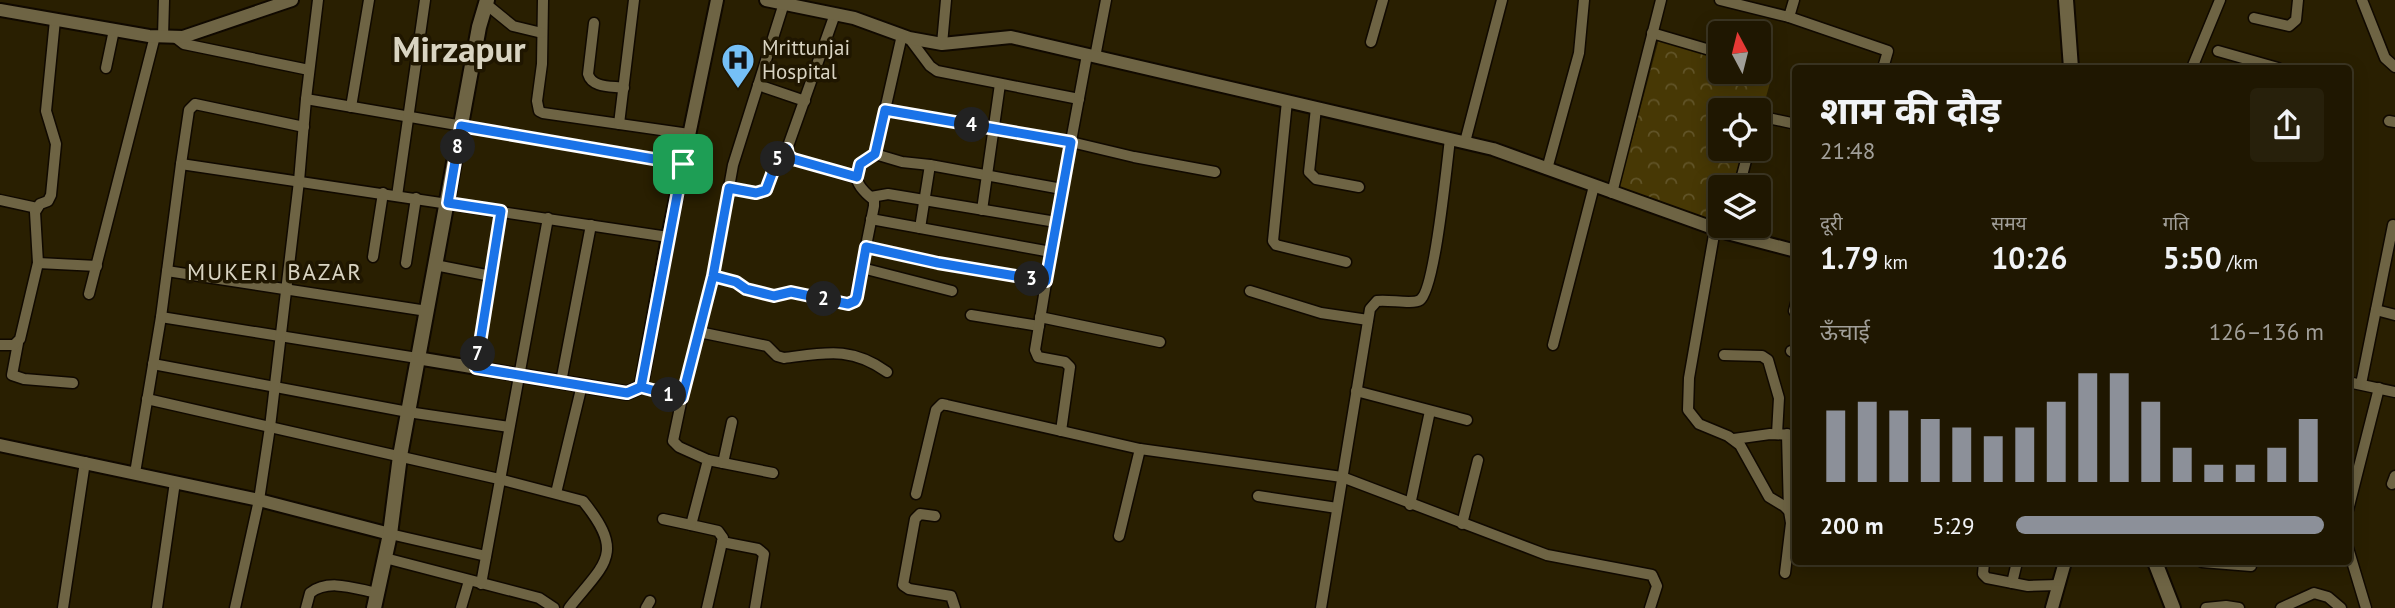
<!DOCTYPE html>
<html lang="hi">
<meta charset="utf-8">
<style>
body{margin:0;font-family:"PT Sans","Noto Sans Devanagari",sans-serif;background:#27200b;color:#f1f3f6;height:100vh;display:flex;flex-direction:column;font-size:26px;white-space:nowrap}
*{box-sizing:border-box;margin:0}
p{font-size:23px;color:#a19f99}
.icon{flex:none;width:38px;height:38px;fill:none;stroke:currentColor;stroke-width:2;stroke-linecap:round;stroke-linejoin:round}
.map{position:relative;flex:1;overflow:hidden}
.sheet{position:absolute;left:1792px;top:65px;width:560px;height:500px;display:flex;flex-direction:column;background:#1f1701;border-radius:7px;box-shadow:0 4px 18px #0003,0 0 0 2px #3c3623}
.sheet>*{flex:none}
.needle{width:46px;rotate:353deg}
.controls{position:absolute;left:1708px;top:21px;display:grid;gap:14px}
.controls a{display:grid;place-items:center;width:63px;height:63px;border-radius:7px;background:#1f1701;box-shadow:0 4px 18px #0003,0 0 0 2px #3c3623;font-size:35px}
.pin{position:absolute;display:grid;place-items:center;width:60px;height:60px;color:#fff;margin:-30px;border-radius:14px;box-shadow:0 4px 10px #0006}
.km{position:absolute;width:35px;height:35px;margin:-18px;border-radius:50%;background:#222;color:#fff;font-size:19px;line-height:35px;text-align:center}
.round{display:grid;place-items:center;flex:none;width:74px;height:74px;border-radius:7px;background:#27200b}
.summary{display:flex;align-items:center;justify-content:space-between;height:119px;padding:0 28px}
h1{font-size:38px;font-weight:700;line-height:52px}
.metrics{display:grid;grid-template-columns:repeat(3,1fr);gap:10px;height:119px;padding:7px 28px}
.metrics div{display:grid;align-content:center}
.metrics b{font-size:30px;font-weight:700}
.metrics small{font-size:19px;font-weight:400}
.metrics p{font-size:19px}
.chart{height:196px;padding:14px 28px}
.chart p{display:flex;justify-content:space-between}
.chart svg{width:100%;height:126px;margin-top:7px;stroke:#8c9099;stroke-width:6}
ul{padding:0 28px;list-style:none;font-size:23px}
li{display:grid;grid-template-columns:112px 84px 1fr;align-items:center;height:52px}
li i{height:18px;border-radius:9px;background:#8c9099}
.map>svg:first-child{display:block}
.park{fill:url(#park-crowns)}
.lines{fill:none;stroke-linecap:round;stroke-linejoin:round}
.minor-casing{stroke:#100900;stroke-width:13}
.tertiary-casing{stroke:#100900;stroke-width:16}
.secondary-casing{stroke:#100900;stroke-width:18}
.minor{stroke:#6e6444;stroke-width:10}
.tertiary{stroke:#6e6444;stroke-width:12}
.secondary{stroke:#6e6444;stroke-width:14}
.route-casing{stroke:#fff;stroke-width:14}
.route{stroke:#1a73e8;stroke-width:9}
.labels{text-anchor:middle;stroke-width:7;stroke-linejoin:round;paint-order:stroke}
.poi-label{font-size:21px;fill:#d9d4c2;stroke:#1f1600;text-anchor:start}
.neighbourhood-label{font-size:23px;letter-spacing:2px;fill:#d9d4c2;stroke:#1f1600}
.town-label{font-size:35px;font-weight:bold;fill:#d9d4c2;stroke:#1f1600}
</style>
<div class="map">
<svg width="2395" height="608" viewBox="0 0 2395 608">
<defs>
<pattern id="park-crowns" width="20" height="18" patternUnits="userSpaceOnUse" patternTransform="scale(1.75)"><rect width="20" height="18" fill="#473805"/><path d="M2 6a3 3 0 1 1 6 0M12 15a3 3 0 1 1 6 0" fill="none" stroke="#615428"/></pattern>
</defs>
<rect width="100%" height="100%" fill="#291f01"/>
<polygon class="park" points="1659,39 1720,57 1720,72 1759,72 1759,68 1773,72 1759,122 1759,110 1720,110 1720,149 1751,149 1740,187 1720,187 1720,223 1619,188"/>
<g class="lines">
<defs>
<g id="minor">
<polyline points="543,0 542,64 537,101 539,111 543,113 689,134"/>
<polyline points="1720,0 1789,17 1794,0"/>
<polyline points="2362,0 2385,58 2395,67"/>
<polyline points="486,4 513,26 542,33"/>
<polyline points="835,14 787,149 788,155 793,159 857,178"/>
<polyline points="1789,17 1888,51 1883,68"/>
<polyline points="2254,18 2289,26 2296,20 2298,0"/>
<path d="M594,23L588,74C592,88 611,86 624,88"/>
<polyline points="1652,33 1720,53"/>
<polyline points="902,35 875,154 902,162 930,165 1062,189"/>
<polyline points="163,37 164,0"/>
<polyline points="175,37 184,44 309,70"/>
<polyline points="909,38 930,66 937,71 1079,99"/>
<polyline points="1371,42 1383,0"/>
<polyline points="942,44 946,0"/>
<polyline points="2218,51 2278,68"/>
<polyline points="1095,57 1106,0"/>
<polyline points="106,68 114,30"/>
<polyline points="2192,68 2220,0"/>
<polyline points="758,85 805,101"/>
<polyline points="306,99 683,164"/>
<polyline points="1287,101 1273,241 1276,245 1346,262"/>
<polyline points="351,107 369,0"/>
<polyline points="1316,108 1309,172 1316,179 1359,187"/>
<polyline points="885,110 1071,142 1134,157 1215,172"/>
<polyline points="2389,121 2395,122"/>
<polyline points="1759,122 1768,118 1796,124"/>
<polyline points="619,124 634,0"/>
<polyline points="1465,142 1502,0"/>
<polyline points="181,164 189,110 195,104 304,127"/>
<polyline points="1547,169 1579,53 1584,0"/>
<polyline points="1739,187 1749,149"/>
<polyline points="729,188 756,193 766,190 776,163 787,149"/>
<polyline points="1612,193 1661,0"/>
<polyline points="397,196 425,0"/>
<polyline points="871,197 888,194 1056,222"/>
<polyline points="0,200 37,208"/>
<polyline points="982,210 1000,84"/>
<polyline points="871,219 1051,252"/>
<polyline points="920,228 930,165"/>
<polyline points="1715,229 1689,378 1688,410 1699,424 1728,436 1740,445 1769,497 1784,506 1789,511 1791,523 1785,573"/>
<polyline points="866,247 938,263 1046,281"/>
<polyline points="373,257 383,193"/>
<polyline points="38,263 35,212 40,204 48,201 51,195 56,144 46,111 55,20"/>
<polyline points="406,263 416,198"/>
<polyline points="435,265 491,276"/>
<polyline points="862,268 952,291"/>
<polyline points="167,271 427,311"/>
<path d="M713,276L736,282L746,289L774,296L791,292L848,304L855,301L874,206V200C852,183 849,169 875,154"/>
<polyline points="1250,291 1321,313 1368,320"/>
<polyline points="89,294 155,36"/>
<polyline points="2376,310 2395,315"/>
<polyline points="1794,311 1796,303"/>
<polyline points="971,315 1039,326"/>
<polyline points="161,317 417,358"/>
<polyline points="1040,317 1160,342"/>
<path d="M699,332L767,346L777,356L784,358C825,353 851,346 887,372"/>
<polyline points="18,343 12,375 24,379 73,383"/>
<polyline points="0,345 14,345 20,339 38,263 97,266"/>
<polyline points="1553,345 1594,186"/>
<polyline points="1791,351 1796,353"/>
<polyline points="1724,355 1762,356 1768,360 1779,398 1777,434"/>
<polyline points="153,364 408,412 509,427"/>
<polyline points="476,368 501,211"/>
<polyline points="561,382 591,225"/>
<polyline points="2348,382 2395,392"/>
<polyline points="2361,384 2393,225"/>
<polyline points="641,387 682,398 673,441 679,447 708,460 691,525 718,531 723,538 707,608"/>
<polyline points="1356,391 1467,420"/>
<polyline points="682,398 713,276 733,165 785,0"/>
<path d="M147,399L499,479L583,501C626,554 605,563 569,608"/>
<polyline points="1061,431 1070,367 1065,362 1038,357 1035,350 1056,222 1087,55"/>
<polyline points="1787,434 1789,511"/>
<polyline points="1734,439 1770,434 1796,435"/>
<polyline points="708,460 773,473"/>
<polyline points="723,463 732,422"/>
<polyline points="135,473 161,317 181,164 668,237"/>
<polyline points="2392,484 2395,476"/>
<polyline points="556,493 582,385"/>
<polyline points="916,494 936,410 942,404 947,405 1140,449 1342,477 1547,555 1652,575 1657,586 1650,608"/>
<polyline points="1258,496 1337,508"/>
<polyline points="1410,505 1430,411"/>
<polyline points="2348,510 2379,388"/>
<polyline points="935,516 920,514 915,519 903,585 909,589 951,596 955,608"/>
<polyline points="663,519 691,525"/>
<polyline points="1462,524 1478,460"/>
<polyline points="390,534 486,556"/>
<polyline points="1119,536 1140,449"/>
<polyline points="722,542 758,549 764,554 755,608"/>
<polyline points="2348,548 2366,608"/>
<polyline points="385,558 539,598 554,608"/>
<polyline points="1984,562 1983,574 1987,578 2028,586 2058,585"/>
<polyline points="2202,562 2251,566"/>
<polyline points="2012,583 2017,562"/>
<polyline points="481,584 548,218"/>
<polyline points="63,608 85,462"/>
<polyline points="157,608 175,482"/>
<polyline points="235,608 259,500 270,427 299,181 306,99 318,0"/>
<path d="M306,608L310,593C329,578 356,589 377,593"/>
<polyline points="461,608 469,581"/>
<polyline points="646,608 650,601"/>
<path d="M1321,608L1370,309L1377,301C1388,299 1412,305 1420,300C1435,290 1447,162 1450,139"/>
<polyline points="2206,608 2226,606 2239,608"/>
<polyline points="2281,608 2314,593 2328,597 2341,608"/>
</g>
<g id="tertiary">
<polyline points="766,0 854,18 909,38 942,44 1011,37 1493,149 1727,233 1796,251"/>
<polyline points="0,10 149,36 183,37 292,0"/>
<polyline points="417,358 627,393 641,387 668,237 717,0"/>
<polyline points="0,445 259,500 390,534"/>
<polyline points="2052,608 2065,562"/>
</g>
<g id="secondary">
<polyline points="2066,0 2071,68"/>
<polyline points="2155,562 2173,608"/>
<polyline points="374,608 390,534 400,456 479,27 487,0"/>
</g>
</defs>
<use href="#minor" class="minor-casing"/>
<use href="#tertiary" class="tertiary-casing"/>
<use href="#secondary" class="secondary-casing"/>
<use href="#minor" class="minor"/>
<use href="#tertiary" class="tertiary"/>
<use href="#secondary" class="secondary"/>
</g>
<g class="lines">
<defs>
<polyline id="route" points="683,164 641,387 682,398 713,276 736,282 746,289 774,296 791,292 848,304 855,301 857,297 866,247 938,263 1046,281 1071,142 885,110 875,154 860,164 857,177 793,159 788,155 787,149 776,163 766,190 756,193 729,188 713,276 682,398 641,387 627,393 476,368 501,211 448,203 461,126 683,164"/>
</defs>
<use href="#route" class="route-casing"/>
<use href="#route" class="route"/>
</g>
<defs>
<symbol id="hospital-pin" viewBox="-11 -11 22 30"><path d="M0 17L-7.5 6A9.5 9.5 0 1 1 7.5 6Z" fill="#75c0f6" stroke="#1f1600"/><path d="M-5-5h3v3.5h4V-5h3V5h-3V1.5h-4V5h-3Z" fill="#111"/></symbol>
</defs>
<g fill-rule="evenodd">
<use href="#hospital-pin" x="719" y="41" width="38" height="52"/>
</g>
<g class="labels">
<g class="poi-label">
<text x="762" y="55">Mrittunjai<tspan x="762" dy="24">Hospital</tspan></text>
</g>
<g class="neighbourhood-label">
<text x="275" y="280">MUKERI BAZAR</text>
</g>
<g class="town-label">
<text x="459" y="62">Mirzapur</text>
</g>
</g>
</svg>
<div class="controls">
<a><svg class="needle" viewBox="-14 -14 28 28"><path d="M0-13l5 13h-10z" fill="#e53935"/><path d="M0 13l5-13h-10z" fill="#a19f99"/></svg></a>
<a><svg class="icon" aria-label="locate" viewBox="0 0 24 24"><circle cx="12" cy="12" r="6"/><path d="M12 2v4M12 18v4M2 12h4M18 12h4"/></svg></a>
<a><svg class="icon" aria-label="layers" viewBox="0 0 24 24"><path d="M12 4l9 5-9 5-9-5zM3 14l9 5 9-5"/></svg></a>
</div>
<div class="pin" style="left:683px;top:164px;background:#1e9e55"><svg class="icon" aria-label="arrive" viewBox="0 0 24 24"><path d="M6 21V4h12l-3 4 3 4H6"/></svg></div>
<b class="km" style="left:669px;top:395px">1</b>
<b class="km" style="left:824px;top:299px">2</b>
<b class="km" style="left:1032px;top:279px">3</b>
<b class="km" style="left:972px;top:125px">4</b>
<b class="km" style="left:778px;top:159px">5</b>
<b class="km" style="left:478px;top:354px">7</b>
<b class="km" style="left:458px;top:147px">8</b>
<section class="sheet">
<div class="summary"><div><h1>शाम की दौड़</h1><p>21:48</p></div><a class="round"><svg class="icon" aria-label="share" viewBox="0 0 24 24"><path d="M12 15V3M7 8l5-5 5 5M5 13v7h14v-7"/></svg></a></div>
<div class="metrics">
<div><p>दूरी</p><b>1.79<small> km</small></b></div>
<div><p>समय</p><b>10:26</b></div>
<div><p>गति</p><b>5:50<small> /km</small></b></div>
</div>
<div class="chart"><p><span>ऊँचाई</span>126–136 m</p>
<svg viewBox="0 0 160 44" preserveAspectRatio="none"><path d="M5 44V19M15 44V16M25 44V19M35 44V22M45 44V25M55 44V28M65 44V25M75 44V16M85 44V6M95 44V6M105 44V16M115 44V32M125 44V38M135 44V38M145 44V32M155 44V22"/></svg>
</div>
<ul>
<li><b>200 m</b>5:29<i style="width:100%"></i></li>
</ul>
</section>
</div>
